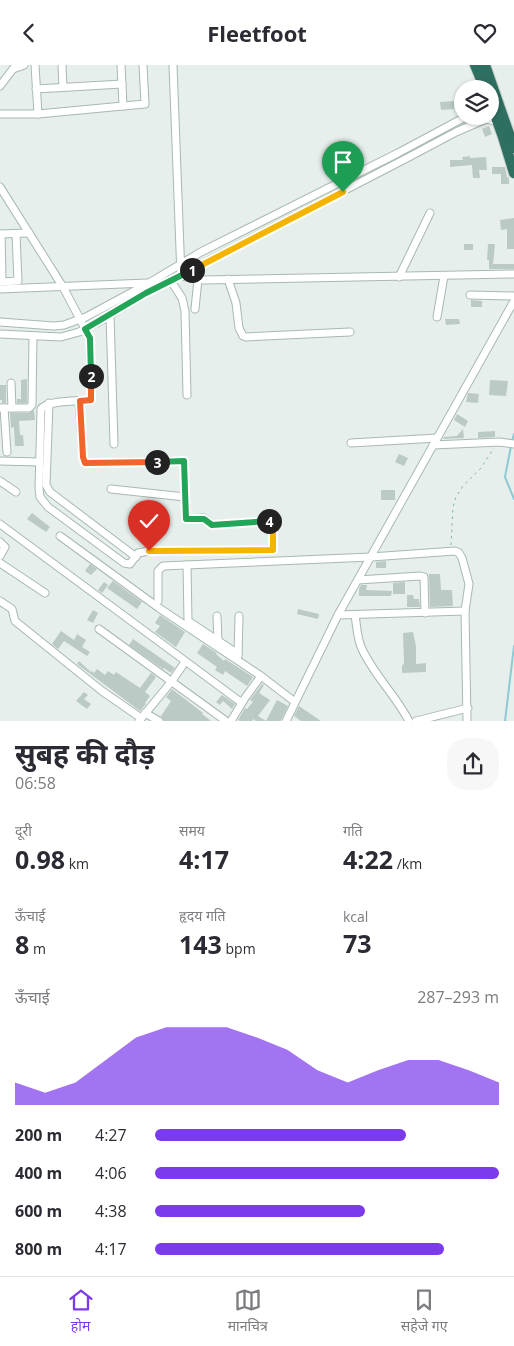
<!DOCTYPE html>
<html lang="hi">
<meta charset="utf-8">
<style>
body{margin:0;font-family:"Open Sans","Noto Sans Devanagari",sans-serif;background:#f7f7f7;color:#2b2b33;height:100vh;display:flex;flex-direction:column;font-size:19px;white-space:nowrap}
*{box-sizing:border-box;margin:0}
p{font-size:16px;color:#7c7c81}
.icon{flex:none;width:28px;height:28px;fill:none;stroke:currentColor;stroke-width:2;stroke-linecap:round;stroke-linejoin:round}
.map{position:relative;height:656px;overflow:hidden}
.sheet{display:flex;flex-direction:column;background:#fff;flex:1}
.sheet>*{flex:none}
.controls{position:absolute;left:454px;top:15px;display:grid;gap:10px}
.controls a{display:grid;place-items:center;width:45px;height:45px;border-radius:50%;background:#fff;box-shadow:0 1px 4px #0004;font-size:25px}
.pin{position:absolute;display:grid;place-items:center;width:42px;height:42px;color:#fff;margin:-51px -21px;border-radius:50% 50% 50% 0;rotate:-45deg;box-shadow:0 0 5px #0007}
.pin .icon{rotate:45deg}
.km{position:absolute;width:25px;height:25px;margin:-12px;border-radius:50%;background:#222;color:#fff;font-size:14px;line-height:25px;text-align:center}
.round{display:grid;place-items:center;flex:none;width:52px;height:52px;border-radius:20px;background:#f7f7f7}
.overview{display:flex;align-items:center;justify-content:space-between;height:85px;padding:0 15px}
h1{font-size:28px;font-weight:700;line-height:38px}
.metrics{display:grid;grid-template-columns:repeat(3,1fr);gap:8px;height:85px;padding:5px 15px}
.metrics div{display:grid;align-content:center}
.metrics b{font-size:25px;font-weight:700}
.metrics small{font-size:14px;font-weight:400}
.metrics p{font-size:14px}
.chart{height:140px;padding:10px 15px}
.chart p{display:flex;justify-content:space-between}
.chart svg{width:100%;height:90px;margin-top:5px;fill:#7c3aed;opacity:.7}
ul{padding:0 15px;list-style:none;font-size:16px}
li{display:grid;grid-template-columns:80px 60px 1fr;align-items:center;height:38px}
li i{height:12px;border-radius:6px;background:#7c3aed}
header{display:flex;justify-content:space-between;align-items:center;height:65px;padding:0 15px;background:#fff;font-size:22px;font-weight:700}
.tabs{display:flex;justify-content:space-around;align-items:center;height:70px;border-top:1px solid #e1e1e2;background:#fff;font-size:14px;color:#7c7c81}
.tabs a{display:grid;justify-items:center;gap:2px}
.tabs .current{color:#7c3aed}
.map>svg:first-child{display:block}
.lines{fill:none;stroke-linecap:round;stroke-linejoin:round}
.stream{stroke:#8ec9d4;stroke-width:2}
.building{fill:#bbcac4}
.minor-casing{stroke:#a8b8b2;stroke-width:9}
.highway-casing{stroke:#c2cac8;stroke-width:12}
.path{stroke:#86b3a5;stroke-width:1;stroke-dasharray:2.5 4;stroke-linecap:butt}
.minor{stroke:#fff;stroke-width:7}
.highway{stroke:#2f6f62;stroke-width:10}
.split-1-casing{stroke:#fff;stroke-width:10}
.split-2-casing{stroke:#fff;stroke-width:10}
.split-3-casing{stroke:#fff;stroke-width:10}
.split-4-casing{stroke:#fff;stroke-width:10}
.split-5-casing{stroke:#fff;stroke-width:10}
.split-1{stroke:#f5b400;stroke-width:6}
.split-2{stroke:#22a559;stroke-width:6}
.split-3{stroke:#f0652b;stroke-width:6}
.split-4{stroke:#22a559;stroke-width:6}
.split-5{stroke:#f5b400;stroke-width:6}
</style>
<header><svg class="icon" aria-label="back" viewBox="0 0 24 24"><path d="M15 5l-7 7 7 7"/></svg>Fleetfoot<svg class="icon" aria-label="heart" viewBox="0 0 24 24"><path d="M12 20l-8-8c-3-5 5-10 8-4 3-6 11-1 8 4z"/></svg></header>
<div class="map">
<svg width="514" height="656" viewBox="0 0 514 656">
<rect width="100%" height="100%" fill="#e6efeb"/>
<g class="lines">
<g class="stream">
<polyline points="512,376 514,369"/>
<polyline points="511,381 505,412 514,434"/>
<polyline points="505,656 514,581"/>
</g>
</g>
<g class="building">
<polygon points="454,36 454,44 441,45 440,37"/>
<polygon points="489,61 492,69 485,72 482,64"/>
<polygon points="470,91 470,93 486,92 487,105 479,105 480,113 473,113 472,100 450,102 450,95 463,95 462,92"/>
<polygon points="492,102 505,102 507,112 509,113 509,119 501,119 501,109 492,109"/>
<polygon points="514,153 514,184 507,184 507,164 501,165 500,155"/>
<rect x="464" y="179" width="9" height="6"/>
<polygon points="488,179 495,179 493,199 514,199 514,204 489,204 489,195 487,195"/>
<polygon points="471,235 482,236 482,242 471,242"/>
<polygon points="445,254 459,254 460,259 446,260"/>
<polygon points="27,314 27,338 17,338 17,334 21,334 21,315"/>
<polygon points="490,315 508,316 506,331 489,330"/>
<polygon points="0,320 6,320 6,338 2,338 2,335 0,335"/>
<polygon points="468,328 479,329 478,338 466,337"/>
<polygon points="34,345 35,355 19,356 20,370 23,370 24,381 15,381 14,362 11,363 10,348 29,348"/>
<polygon points="457,349 468,356 465,362 454,355"/>
<polygon points="463,364 464,373 443,374 444,372 457,371"/>
<polygon points="495,366 495,372 478,373 478,367"/>
<polygon points="399,389 408,393 404,401 395,397"/>
<rect x="381" y="425" width="14" height="10"/>
<polygon points="32,448 50,462 46,467 27,454"/>
<polygon points="386,496 386,503 376,503 376,497"/>
<polygon points="90,499 97,504 91,510 85,506"/>
<polygon points="429,509 440,509 441,525 452,525 453,541 430,542"/>
<polygon points="113,516 142,537 137,544 107,523"/>
<polygon points="104,517 108,520 102,528 98,525"/>
<polygon points="405,517 405,529 393,529 393,518"/>
<polygon points="361,520 367,520 366,525 392,526 391,531 359,531 359,524"/>
<polygon points="407,530 413,530 414,534 419,534 420,542 407,542"/>
<polygon points="298,544 319,549 318,554 297,549"/>
<polygon points="93,545 98,548 93,558 87,555"/>
<polygon points="160,550 185,567 176,582 155,567 160,561 155,558"/>
<polygon points="61,566 74,575 77,569 86,575 82,582 90,587 87,591 64,576 58,584 52,579"/>
<polygon points="413,567 416,581 416,599 426,598 426,607 402,608 402,600 404,599 403,568"/>
<polygon points="133,574 175,603 171,608 164,603 163,604 129,580"/>
<polygon points="203,579 217,588 216,589 224,596 225,594 253,612 247,621 225,606 223,610 215,605 217,602 197,588"/>
<polygon points="79,596 91,607 92,606 94,608 97,604 105,610 108,606 114,610 116,607 140,623 151,608 156,612 145,627 150,631 145,638 146,639 140,646 77,599"/>
<polygon points="262,619 264,620 259,628 270,635 258,651 266,656 277,635 288,641 281,655 280,656 256,656 253,654 252,656 240,656 238,655 245,643 247,644 253,637 250,635"/>
<polygon points="172,624 203,648 202,649 211,656 164,656 161,651 171,636 166,632"/>
<polygon points="84,627 88,630 84,634 91,639 87,644 76,636"/>
<polygon points="222,630 235,639 232,644 223,636 220,640 216,637"/>
<polygon points="299,641 321,656 301,656 294,651"/>
</g>
<g class="lines">
<defs>
<g id="minor">
<polyline points="35,0 38,49"/>
<polyline points="62,0 63,22"/>
<polyline points="173,0 181,211 204,215 514,209"/>
<polyline points="13,4 24,0"/>
<polyline points="0,21 16,0"/>
<polyline points="36,24 122,19"/>
<polyline points="123,41 145,39 143,0"/>
<polyline points="0,49 38,49 123,41 121,0"/>
<path d="M0,122L63,222L90,273L91,335C80,336 47,335 41,344L39,423L40,432L48,442L124,498L130,499L138,488L149,486L273,485V456L213,460L204,453L186,454L184,396L85,398L83,392L79,336"/>
<polyline points="0,169 29,168"/>
<polyline points="1,169 2,216"/>
<polyline points="399,212 430,148"/>
<polyline points="228,214 236,238 239,263 243,271 246,272 350,267"/>
<polyline points="171,216 182,233 185,246 187,330"/>
<polyline points="0,217 18,216 16,169"/>
<polyline points="0,224 147,218"/>
<polyline points="470,230 514,231"/>
<polyline points="195,244 198,214"/>
<polyline points="110,250 114,379"/>
<polyline points="437,252 444,211"/>
<polyline points="0,257 54,261 64,260 86,252 149,218 201,187 398,88 467,51"/>
<polyline points="0,269 61,272 79,267 99,257 146,228 409,92 456,67 486,54 498,57"/>
<polyline points="11,318 12,343"/>
<polyline points="49,338 46,420 50,427 136,492"/>
<polyline points="0,343 29,343 32,340 33,271"/>
<polyline points="4,343 7,387"/>
<polyline points="351,378 437,373"/>
<polyline points="433,380 500,377 514,379"/>
<polyline points="0,396 39,397"/>
<polyline points="0,416 16,427"/>
<polyline points="111,424 185,432"/>
<polyline points="0,459 242,638"/>
<polyline points="60,471 159,543 261,611 295,637"/>
<polyline points="0,477 5,482 0,491"/>
<polyline points="0,498 45,528"/>
<polyline points="187,500 188,556 238,589"/>
<polyline points="358,515 420,511 424,512 425,548"/>
<polyline points="0,536 12,544 15,556 102,626 141,653"/>
<polyline points="158,536 158,506 163,501 371,492 455,486 459,488 462,493 469,519 465,546 467,656"/>
<polyline points="338,550 465,546"/>
<path d="M355,550C357,562 357,574 362,584C374,610 396,631 409,656"/>
<polyline points="217,551 218,576"/>
<polyline points="99,564 226,656"/>
<polyline points="238,591 239,551"/>
<polyline points="145,648 159,656"/>
<polyline points="139,656 172,616 185,597"/>
<polyline points="231,656 245,633 261,611"/>
<polyline points="286,656 338,550 514,236"/>
<polyline points="416,656 468,643"/>
</g>
<g id="highway">
<polyline points="475,0 485,24"/>
<polyline points="485,0 514,83"/>
<polyline points="490,36 503,72 514,108"/>
</g>
</defs>
<use href="#minor" class="minor-casing"/>
<use href="#highway" class="highway-casing"/>
<polyline class="path" points="451,480 453,442 456,432 463,421 481,403 494,383"/>
<use href="#minor" class="minor"/>
<use href="#highway" class="highway"/>
</g>
<g class="lines">
<defs>
<polyline id="split-1" points="192,205 343,127"/>
<polyline id="split-2" points="91,311 90,273 85,264 146,228 192,205"/>
<polyline id="split-3" points="91,311 91,335 80,336 83,392 85,398 157,397"/>
<polyline id="split-4" points="157,397 184,396 186,454 204,454 212,460 269,456"/>
<polyline id="split-5" points="149,486 273,485 273,456 269,456"/>
</defs>
<use href="#split-1" class="split-1-casing"/>
<use href="#split-2" class="split-2-casing"/>
<use href="#split-3" class="split-3-casing"/>
<use href="#split-4" class="split-4-casing"/>
<use href="#split-5" class="split-5-casing"/>
<use href="#split-1" class="split-1"/>
<use href="#split-2" class="split-2"/>
<use href="#split-3" class="split-3"/>
<use href="#split-4" class="split-4"/>
<use href="#split-5" class="split-5"/>
</g>
</svg>
<div class="controls">
<a><svg class="icon" aria-label="layers" viewBox="0 0 24 24"><path d="M12 4l9 5-9 5-9-5zM3 14l9 5 9-5"/></svg></a>
</div>
<div class="pin" style="left:343px;top:127px;background:#1e9e55"><svg class="icon" aria-label="arrive" viewBox="0 0 24 24"><path d="M6 21V4h12l-3 4 3 4H6"/></svg></div>
<div class="pin" style="left:149px;top:486px;background:#d93025"><svg class="icon" aria-label="check" viewBox="0 0 24 24"><path d="M5 12l5 5 9-10"/></svg></div>
<b class="km" style="left:192px;top:205px">1</b>
<b class="km" style="left:91px;top:311px">2</b>
<b class="km" style="left:157px;top:397px">3</b>
<b class="km" style="left:269px;top:456px">4</b>
</div>
<section class="sheet">
<div class="overview"><div><h1>सुबह की दौड़</h1><p>06:58</p></div><a class="round"><svg class="icon" aria-label="share" viewBox="0 0 24 24"><path d="M12 15V3M7 8l5-5 5 5M5 13v7h14v-7"/></svg></a></div>
<div class="metrics">
<div><p>दूरी</p><b>0.98<small> km</small></b></div>
<div><p>समय</p><b>4:17</b></div>
<div><p>गति</p><b>4:22<small> /km</small></b></div>
</div>
<div class="metrics">
<div><p>ऊँचाई</p><b>8<small> m</small></b></div>
<div><p>हृदय गति</p><b>143<small> bpm</small></b></div>
<div><p>kcal</p><b>73</b></div>
</div>
<div class="chart"><p><span>ऊँचाई</span>287–293 m</p>
<svg viewBox="0 0 160 44" preserveAspectRatio="none"><path d="M0 44V33L10 38L20 33L30 22L40 11L50 6L60 6L70 6L80 11L90 17L100 27L110 33L120 27L130 22L140 22L150 27L160 33V44z"/></svg>
</div>
<ul>
<li><b>200 m</b>4:27<i style="width:73%"></i></li>
<li><b>400 m</b>4:06<i style="width:100%"></i></li>
<li><b>600 m</b>4:38<i style="width:61%"></i></li>
<li><b>800 m</b>4:17<i style="width:84%"></i></li>
</ul>
</section>
<nav class="tabs">
<a class="current"><svg class="icon" aria-label="home" viewBox="0 0 24 24"><path d="M3 11l9-7 9 7M6 9v11h12V9"/></svg>होम</a>
<a><svg class="icon" aria-label="map" viewBox="0 0 24 24"><path d="M3 6l6-2 6 2 6-2v14l-6 2-6-2-6 2zM9 4v14M15 6v14"/></svg>मानचित्र</a>
<a><svg class="icon" aria-label="saved" viewBox="0 0 24 24"><path d="M7 4h10v16l-5-4-5 4z"/></svg>सहेजे गए</a>
</nav>
